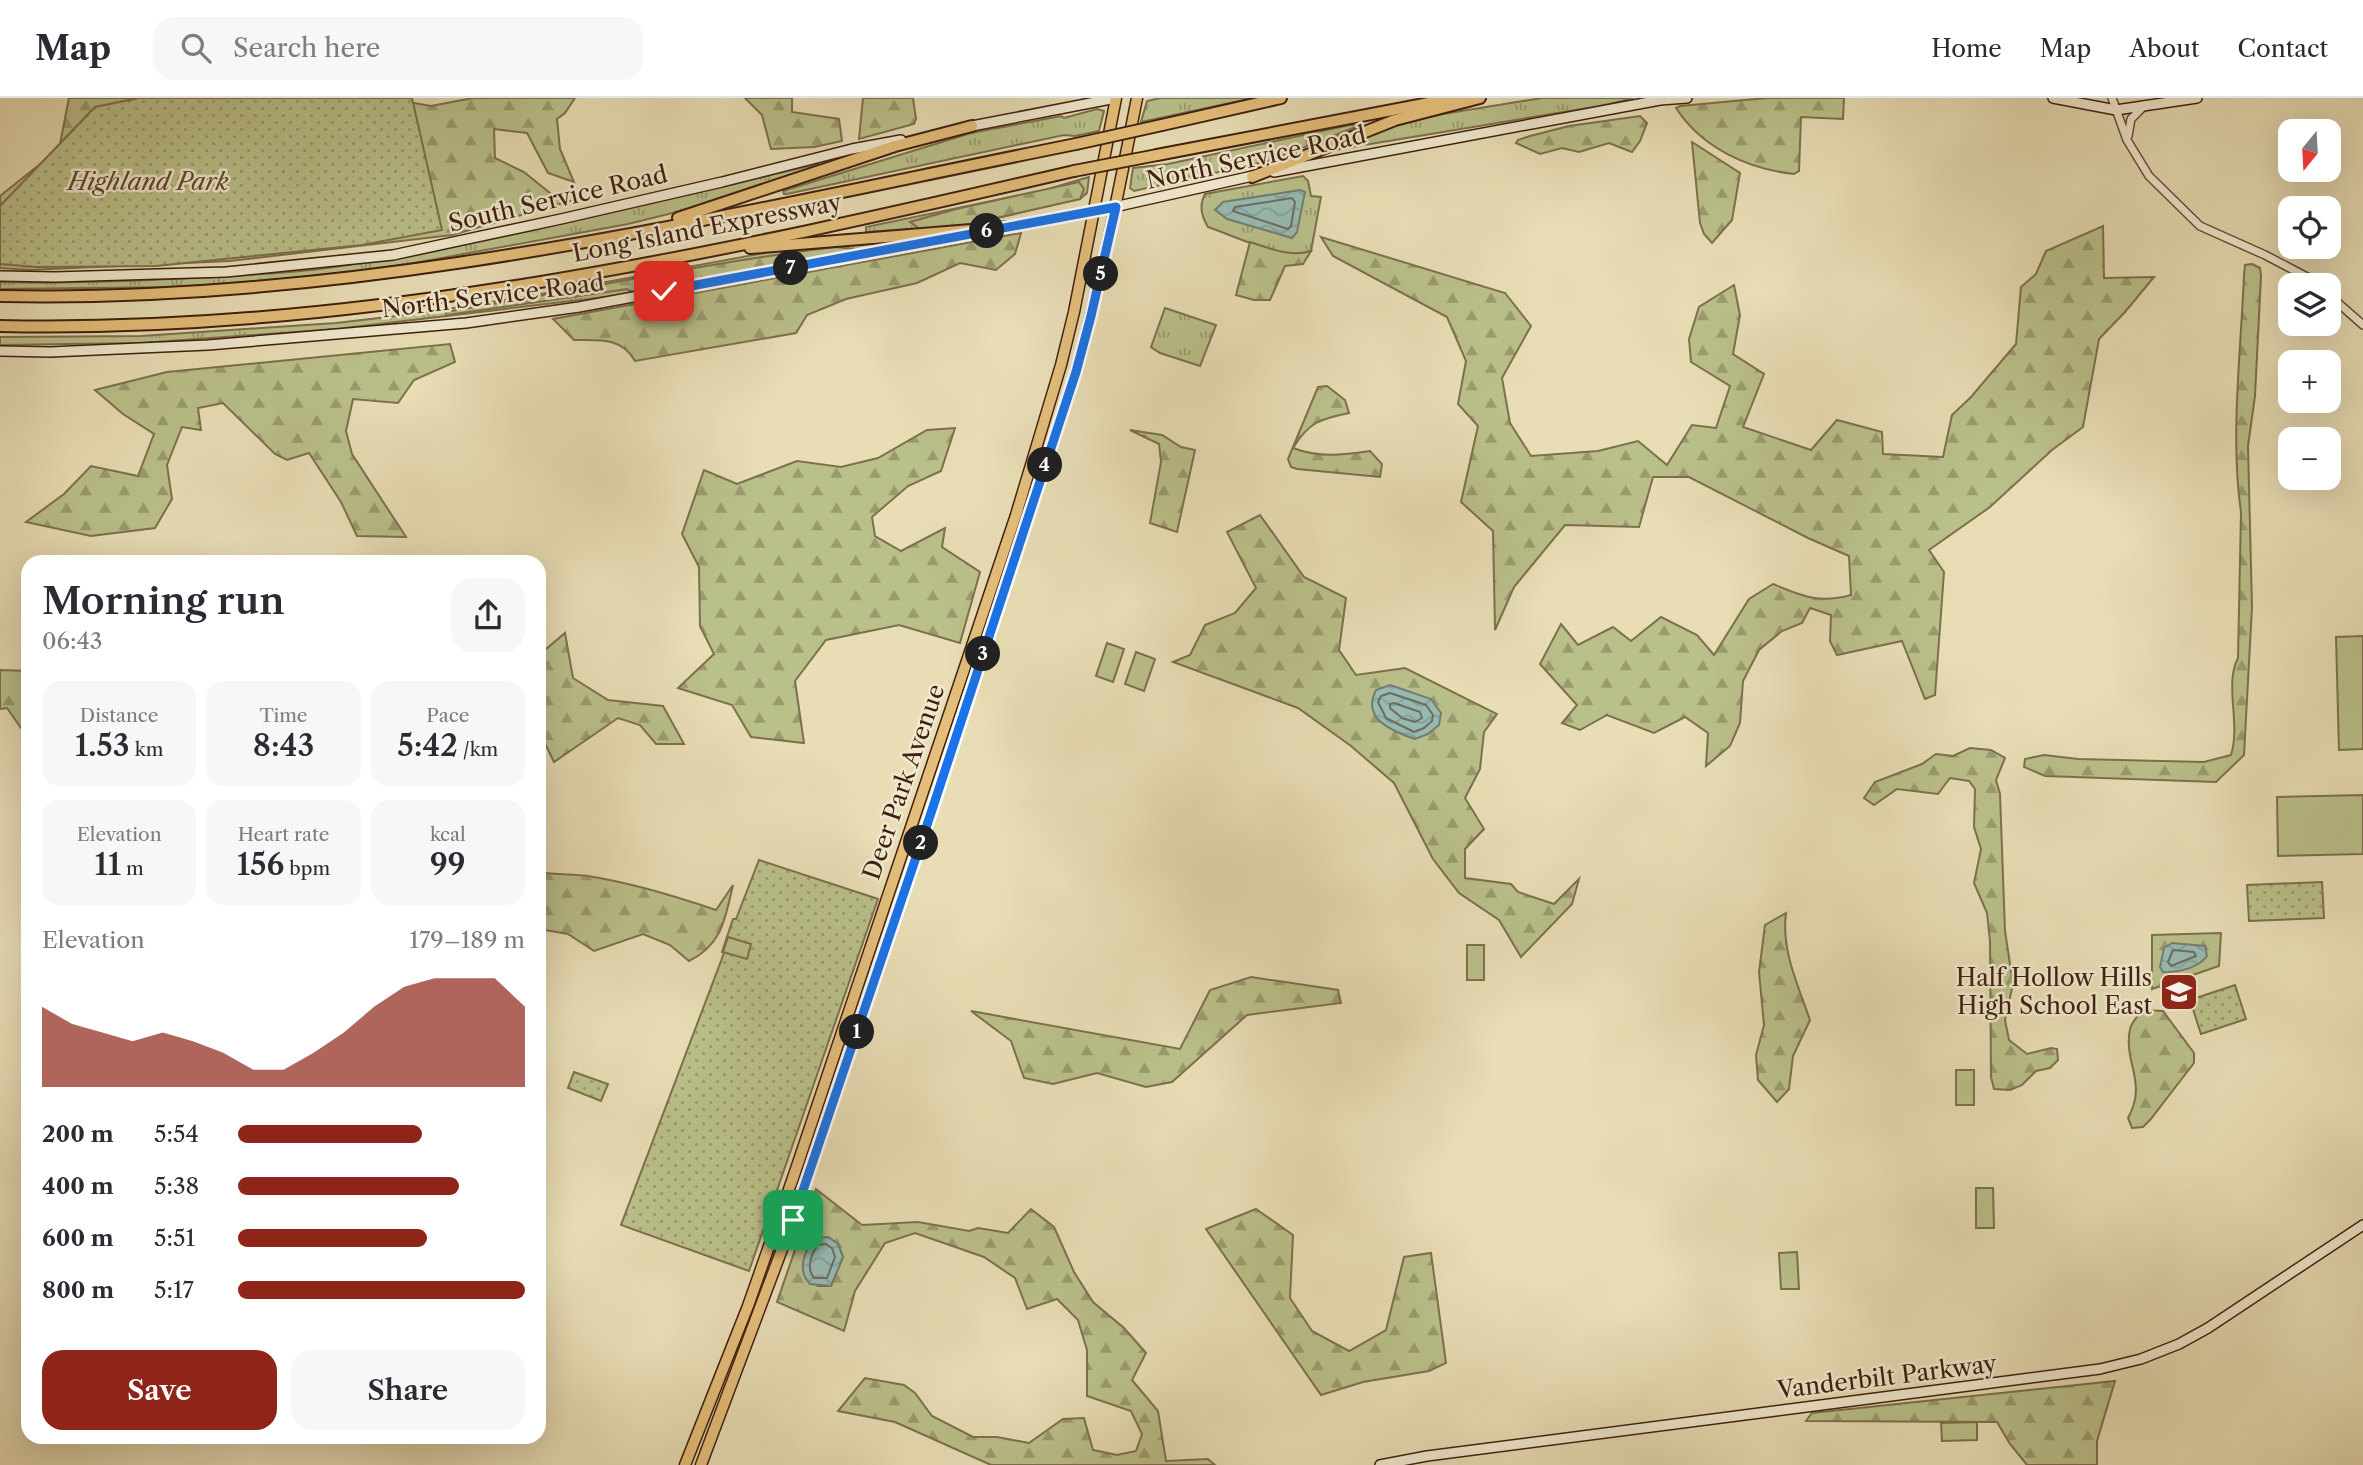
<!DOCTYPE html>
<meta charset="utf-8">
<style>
body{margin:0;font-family:"Libre Caslon Text",serif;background:#f7f7f7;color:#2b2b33;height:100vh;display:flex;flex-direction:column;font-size:26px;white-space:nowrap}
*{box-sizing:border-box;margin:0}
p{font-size:23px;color:#7c7c81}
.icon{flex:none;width:38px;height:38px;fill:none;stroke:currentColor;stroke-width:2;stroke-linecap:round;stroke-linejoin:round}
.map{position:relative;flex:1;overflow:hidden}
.side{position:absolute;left:21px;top:457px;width:525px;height:889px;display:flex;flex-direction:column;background:#fff;border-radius:21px;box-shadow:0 7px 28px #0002}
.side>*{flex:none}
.needle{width:46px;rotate:198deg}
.buttons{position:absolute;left:2278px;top:21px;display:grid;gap:14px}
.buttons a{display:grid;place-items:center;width:63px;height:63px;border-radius:14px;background:#fff;box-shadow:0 7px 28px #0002;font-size:35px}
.pin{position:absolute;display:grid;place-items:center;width:60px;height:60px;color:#fff;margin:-30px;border-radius:14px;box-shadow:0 4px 10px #0006}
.km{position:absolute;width:35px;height:35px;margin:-18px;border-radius:50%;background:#222;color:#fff;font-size:19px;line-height:35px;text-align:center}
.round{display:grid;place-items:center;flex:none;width:74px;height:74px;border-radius:21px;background:#f7f7f7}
.head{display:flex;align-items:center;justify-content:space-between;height:119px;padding:0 21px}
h1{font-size:38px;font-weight:600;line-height:52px}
.metrics{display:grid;grid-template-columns:repeat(3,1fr);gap:10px;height:119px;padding:7px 21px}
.metrics div{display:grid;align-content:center;border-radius:18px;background:#f7f7f7;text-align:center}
.metrics b{font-size:30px;font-weight:600}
.metrics small{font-size:19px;font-weight:400}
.metrics p{font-size:19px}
.chart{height:196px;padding:14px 21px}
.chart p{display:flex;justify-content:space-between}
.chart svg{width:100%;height:126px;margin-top:7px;fill:#8f2418;opacity:.7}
.action{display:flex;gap:14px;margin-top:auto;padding:14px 21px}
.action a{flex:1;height:80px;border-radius:21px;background:#8f2418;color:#fff;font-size:28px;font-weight:600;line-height:80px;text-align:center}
.action a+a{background:#f7f7f7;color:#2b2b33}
ul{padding:0 21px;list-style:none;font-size:23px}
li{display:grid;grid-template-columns:112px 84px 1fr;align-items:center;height:52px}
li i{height:18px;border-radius:9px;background:#8f2418}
header{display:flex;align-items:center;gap:42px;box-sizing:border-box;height:98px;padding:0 35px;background:#fff;border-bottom:2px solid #e1e1e2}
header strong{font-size:33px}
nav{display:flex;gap:38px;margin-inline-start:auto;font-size:24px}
.search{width:490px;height:63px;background:#f7f7f7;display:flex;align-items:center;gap:18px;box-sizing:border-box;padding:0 24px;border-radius:21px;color:#7c7c81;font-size:26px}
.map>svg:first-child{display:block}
.grass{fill:url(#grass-tufts);stroke:#7d704c;stroke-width:2}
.forest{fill:url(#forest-firs);stroke:#7d704c;stroke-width:2;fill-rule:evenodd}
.park{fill:url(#park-dots);stroke:#7d704c;stroke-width:2}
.pitch{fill:#bac08a;stroke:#7d704c;stroke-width:2}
.water{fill:url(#water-waves);stroke:#757d71;stroke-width:2}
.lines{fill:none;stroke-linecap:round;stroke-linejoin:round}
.shore{stroke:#6c6d61;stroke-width:2}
.tertiary-casing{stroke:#6a4e38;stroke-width:10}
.secondary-casing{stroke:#401f0f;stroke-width:12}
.primary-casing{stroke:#401f0f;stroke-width:13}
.motorway-casing{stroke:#401f0f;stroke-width:14}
.tertiary{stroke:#f0e9cf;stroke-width:7}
.secondary{stroke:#f0e9cf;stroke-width:9}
.primary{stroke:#e4be7a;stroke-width:10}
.motorway{stroke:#e4be7a;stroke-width:10}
.motorway-bridge-casing{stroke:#401f0f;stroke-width:14;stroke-linecap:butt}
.motorway-bridge{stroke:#e4be7a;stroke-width:10}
.route-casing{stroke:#fff;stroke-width:14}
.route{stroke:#1a73e8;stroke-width:9}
.labels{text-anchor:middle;stroke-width:5;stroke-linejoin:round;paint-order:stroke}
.street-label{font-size:24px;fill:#401f0f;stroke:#f0e9cf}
.park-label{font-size:24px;font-style:italic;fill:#5e472e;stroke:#f0e9cf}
.poi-label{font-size:24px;fill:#401f0f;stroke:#f0e9cf;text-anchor:end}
</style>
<header>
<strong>Map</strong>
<div class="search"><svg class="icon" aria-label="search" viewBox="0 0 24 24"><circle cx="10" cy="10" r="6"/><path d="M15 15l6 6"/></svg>Search here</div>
<nav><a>Home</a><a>Map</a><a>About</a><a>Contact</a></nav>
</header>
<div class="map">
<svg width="2363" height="1367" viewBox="0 0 2363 1367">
<defs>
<pattern id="grass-tufts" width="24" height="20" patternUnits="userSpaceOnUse" patternTransform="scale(1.75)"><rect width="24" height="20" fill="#bac08a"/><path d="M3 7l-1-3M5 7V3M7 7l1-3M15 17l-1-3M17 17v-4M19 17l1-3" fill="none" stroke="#999b6f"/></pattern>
<pattern id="forest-firs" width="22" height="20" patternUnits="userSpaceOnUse" patternTransform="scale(1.75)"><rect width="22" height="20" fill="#bac08a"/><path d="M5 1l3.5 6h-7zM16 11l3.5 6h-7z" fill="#999b6f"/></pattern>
<pattern id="park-dots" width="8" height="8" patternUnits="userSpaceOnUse" patternTransform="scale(1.75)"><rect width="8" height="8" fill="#bac08a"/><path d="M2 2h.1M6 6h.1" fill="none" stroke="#999b6f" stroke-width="1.8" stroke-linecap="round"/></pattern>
<pattern id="water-waves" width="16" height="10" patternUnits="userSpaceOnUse" patternTransform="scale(1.75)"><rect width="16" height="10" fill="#98bbb3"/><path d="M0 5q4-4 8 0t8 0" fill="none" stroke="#84a099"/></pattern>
</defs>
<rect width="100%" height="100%" fill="#e8ddb5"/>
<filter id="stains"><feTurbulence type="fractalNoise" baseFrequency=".00286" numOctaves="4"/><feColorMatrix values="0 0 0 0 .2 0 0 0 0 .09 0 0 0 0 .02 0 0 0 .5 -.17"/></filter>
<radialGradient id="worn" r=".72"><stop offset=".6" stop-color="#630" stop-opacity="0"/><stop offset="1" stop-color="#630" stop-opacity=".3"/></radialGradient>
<g class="grass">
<polygon points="1160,0 1253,0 1141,24 1147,3"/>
<polygon points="1542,0 1633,0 1606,7 1316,55 1412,21"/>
<polygon points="1097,11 1104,13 1099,33 1075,38 1064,37 787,96 784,96 783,93 971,35 1061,18 1064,20"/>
<polygon points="1350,27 1361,27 1268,63 1134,93 1130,90 1133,70 1168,66"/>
<path d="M818,66L820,69L709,106L628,126L387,170L263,183L177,189L0,191V184C65,186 130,183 195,180C246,177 298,175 348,167C507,143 662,101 818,66Z"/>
<path d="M1303,78L1308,83L1311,98L1321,99L1311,153C1283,163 1235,138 1208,129C1201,118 1199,107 1205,96Z"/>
<polygon points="1089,79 1087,95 1080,101 966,127 866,134 866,129 1045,92"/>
<polygon points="878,145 878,148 862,152 639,195 337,231 141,245 0,247 0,239 141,238 336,225 422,215 541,196 770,154"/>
<polygon points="1165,210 1216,227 1200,268 1160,255 1151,249"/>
</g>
<g class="forest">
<polygon points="69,0 407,0 408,4 431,8 473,0 575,0 565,15 557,21 560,51 574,84 548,75 527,35 494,31 495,60 524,74 555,99 570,103 452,137 230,163 29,172 0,170 0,98 59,51"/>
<polygon points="745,0 792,0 792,14 839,21 842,43 814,49 771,51 762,17"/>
<polygon points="863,0 913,0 916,21 914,26 859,41"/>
<path d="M1767,0H1844L1843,21L1801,19L1799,73L1794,76C1748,71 1702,50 1676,10L1680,8Z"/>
<polygon points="1640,18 1647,25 1640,43 1632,54 1609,45 1579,54 1562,50 1540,56 1516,45 1518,42 1530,38 1569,28"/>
<polygon points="1692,44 1740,75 1732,122 1712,145 1704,136 1700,125"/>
<polygon points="1079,84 1084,91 1080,101 966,127 920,131 910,124 956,111"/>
<path d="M2103,128L2104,180L2154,179L2125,214L2099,241L2083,329L2052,352L1990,409L1929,452L1944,474L1935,597L1925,601L1902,543L1837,557L1830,543L1831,517L1810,510L1802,525L1782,533L1759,552L1743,583L1740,625L1730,648L1706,668L1708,635L1685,619L1654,635L1607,617L1580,632L1562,625L1577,607L1540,566L1561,526L1578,547L1613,529L1631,543L1661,519L1697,537L1714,557L1749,501L1773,486C1802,498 1819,506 1851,497L1849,458L1808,440L1689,379H1653L1639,429L1565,427L1514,489L1495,532L1493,433L1461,404L1478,328L1458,306L1466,263L1447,219L1333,158L1321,139L1505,195L1531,228L1502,280L1510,325L1531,358L1598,353L1638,343L1667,367L1692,327L1716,330L1730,288L1691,264L1689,241L1699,209L1734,187L1740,217L1733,256L1764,276L1743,329L1811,352L1837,322L1882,334L1883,356L1943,359L1952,317L1971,299L2016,246L2021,189L2036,176L2046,153Z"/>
<path d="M1021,135L1015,156L996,172L960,165L917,185L846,201L807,217L796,235L635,263C622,239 598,242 574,242L553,221Z"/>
<path d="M1250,144C1269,150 1291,160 1311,153L1303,166L1285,168L1270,202H1254L1236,197Z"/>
<path d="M835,149L862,152L637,196L627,191L447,217L445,214C575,193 704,165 835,149Z"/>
<path d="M2252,166L2260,170L2261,178L2255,298L2248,348L2252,509L2244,657L2216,684L2045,678L2024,669L2025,661L2044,657L2078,661L2204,664L2231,657C2241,626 2224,586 2238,560L2241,414C2230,341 2241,252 2244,177L2245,167Z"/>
<polygon points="450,246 455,264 414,282 398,305 353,301 346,333 352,356 406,439 357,438 341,404 309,355 287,362 275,356 223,305 198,310 201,332 182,329 167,367 172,401 155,430 91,438 26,424 64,396 91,368 138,378 154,336 123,316 95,292 167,274"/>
<path d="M1327,288L1345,302L1349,315C1320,321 1309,324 1293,350C1319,360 1343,357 1370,353L1382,366L1380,379L1297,371L1291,369L1288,361L1318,289Z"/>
<polygon points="955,330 941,373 908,388 872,419 875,438 901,453 945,430 942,449 980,474 960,545 899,527 826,542 795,583 804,645 751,639 732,607 678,590 714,556 700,528 699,469 682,436 704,372 737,386 797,363 841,369 878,360 927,332"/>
<polygon points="1130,332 1162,337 1181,349 1195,352 1177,434 1150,425 1161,364 1159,346"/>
<polygon points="1260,417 1304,479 1346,500 1339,552 1356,577 1405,570 1497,616 1484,634 1480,671 1465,700 1484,731 1465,751 1465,780 1511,786 1518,794 1554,806 1579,781 1572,806 1521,859 1499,822 1459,795 1433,761 1394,685 1351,648 1298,610 1173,564 1190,557 1205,527 1235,515 1256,490 1227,434"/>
<polygon points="565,535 573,580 608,602 663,608 684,646 656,646 640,627 618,620 554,664 539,633 539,557"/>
<polygon points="0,572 28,573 28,640 7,610 0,611"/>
<polygon points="1970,650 1991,652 2005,660 1996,682 2000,696 2005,833 2013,886 2005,922 2009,942 2027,956 2051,950 2057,951 2058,962 2050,970 2036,973 2022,987 2010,992 1994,991 1991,979 1990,843 1987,815 1974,785 1981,751 1974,729 1975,691 1969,683 1950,680 1938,696 1897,691 1874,707 1864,700 1875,684 1922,666 1936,656 1953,658"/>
<path d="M539,774C555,777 572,776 588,778C632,785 675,798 716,812L733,787C725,821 722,847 689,863L670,847L643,836L594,853L568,836L539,831Z"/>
<path d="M1786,815C1781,852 1798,887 1810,922L1793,958L1789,991L1777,1004L1758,982L1756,957L1764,927L1759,874L1765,827Z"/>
<polygon points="2221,835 2219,868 2152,891 2152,837"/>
<polygon points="1251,879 1338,892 1341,905 1247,917 1172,984 1146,989 1097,975 1053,986 1024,980 1011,943 971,913 1180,951 1210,892"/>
<path d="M2142,912L2163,913L2194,955V965L2150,1022L2143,1029L2132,1030L2128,1020C2148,984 2123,965 2130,931C2131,925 2138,918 2142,912Z"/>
<path d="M816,1091L862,1127L918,1124L969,1133L978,1130L1008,1135L1031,1111L1054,1129L1074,1174L1093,1204L1124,1230L1146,1255L1132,1282L1158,1313L1166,1363L1208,1361L1215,1367H991L895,1324L838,1313L865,1280L904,1287L915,1295L932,1318L973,1339H997L1029,1345L1063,1321L1084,1320L1093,1352L1117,1357L1136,1353L1142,1336L1131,1313L1087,1298V1252L1078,1222L1057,1201L1027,1211L1015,1180L984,1159L915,1135L885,1145L855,1193L844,1233L777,1204ZM828,1139L838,1146L843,1159L831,1188H818L803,1172C804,1160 806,1152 813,1142Z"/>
<polygon points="1256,1111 1293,1137 1290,1200 1312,1233 1349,1253 1386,1232 1404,1159 1431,1155 1446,1265 1429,1273 1363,1284 1321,1297 1206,1131"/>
<polygon points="2115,1283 2097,1343 2097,1367 2027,1367 2010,1346 1997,1324 1806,1323 1812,1315"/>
</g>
<g class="park">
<polygon points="139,0 412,0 442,132 362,147 156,168 37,169 0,166 0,108 95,9"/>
<polygon points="759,762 878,801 749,1173 621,1127 724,855 722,854 733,821 736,821"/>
<polygon points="2322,784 2324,820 2249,823 2247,787"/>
<polygon points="2235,887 2246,921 2201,936 2190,902"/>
<polygon points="574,974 608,986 601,1003 568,990"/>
</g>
<g class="pitch">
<polygon points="2363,538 2363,651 2339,652 2336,539"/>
<polygon points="1107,545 1124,551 1113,584 1096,578"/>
<polygon points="1136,554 1155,561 1144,593 1125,586"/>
<polygon points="2363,697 2363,756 2278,758 2277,699"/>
<polygon points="728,839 751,846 747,861 723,854"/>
<rect x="1467" y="847" width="17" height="35"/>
<rect x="1956" y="972" width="18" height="35"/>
<polygon points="1976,1090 1993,1090 1994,1130 1976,1130"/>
<polygon points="1797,1154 1799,1191 1781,1191 1779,1155"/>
<polygon points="1977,1324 1977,1342 1942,1343 1941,1325"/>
</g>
<g class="water">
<polygon points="1300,92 1305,94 1297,134 1292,140 1227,121 1215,112 1223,104"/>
<path d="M1390,587L1431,601L1441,615L1439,627L1428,636L1415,641C1392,633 1361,621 1376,592Z"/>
<path d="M2172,845L2205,848L2207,858C2198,870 2178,875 2163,874L2160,869L2164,850Z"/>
<path d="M828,1139L838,1146L843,1159L831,1188L810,1186C797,1173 804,1155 813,1141Z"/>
</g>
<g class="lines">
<g class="shore">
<polygon points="1292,100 1295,104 1291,128 1288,131 1233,113 1235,109"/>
<polygon points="1390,595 1426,607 1433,617 1432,623 1424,630 1414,634 1386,620 1378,604 1381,598"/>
<polygon points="1394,605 1420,614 1422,620 1415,624 1402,620 1390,610 1390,606"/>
<polygon points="2173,852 2194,854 2196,858 2171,868 2168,864"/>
<path d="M826,1146L832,1150L835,1159L827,1180H814C806,1171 811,1156 818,1147Z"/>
</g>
<defs>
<g id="tertiary">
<polyline points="2112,0 2127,42 2149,78 2200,128 2265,157 2309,180 2317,187"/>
<polyline points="2128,38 2131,21 2145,7"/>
<polyline points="2329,197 2363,227"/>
</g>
<g id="secondary">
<polyline points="2053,0 2116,12 2197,0"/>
<polyline points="967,29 1116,0"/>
<polyline points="1274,74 1660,2 1687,0"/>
<polyline points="1004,130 1092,114 1257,77"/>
<polyline points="0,178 55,179 226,174 393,157 561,121 722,84 852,51 901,42"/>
<polyline points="0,253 50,254 208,247 466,225 579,209 973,136"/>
<polyline points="1380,1367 1427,1358 2100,1271 2141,1261 2179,1246 2208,1230 2363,1127"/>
</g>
<g id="primary">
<polyline points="685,1367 748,1208 794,1077 1016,417 1061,267 1074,214 1116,0"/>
<path d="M701,1367L793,1122L931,715L1076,274C1101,183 1119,92 1137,0"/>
</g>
<g id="motorway">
<polyline points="1162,27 1281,0"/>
<polyline points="1157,57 1455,0"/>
<polyline points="1252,79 1395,22 1480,0"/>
<polyline points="678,120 895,48 972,28"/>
<polyline points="750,150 1008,129"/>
<path d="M0,198C364,206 721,117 1076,46"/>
<path d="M0,228C360,236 725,154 1074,73"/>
</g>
</defs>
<use href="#tertiary" class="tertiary-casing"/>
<use href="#secondary" class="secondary-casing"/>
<use href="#primary" class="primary-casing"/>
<use href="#motorway" class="motorway-casing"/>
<use href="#tertiary" class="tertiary"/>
<use href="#secondary" class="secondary"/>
<use href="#primary" class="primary"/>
<use href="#motorway" class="motorway"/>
<defs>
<g id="motorway-bridge">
<polyline points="1076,46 1162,27"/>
<polyline points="1074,73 1157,57"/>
</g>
</defs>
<use href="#motorway-bridge" class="motorway-bridge-casing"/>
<use href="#motorway-bridge" class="motorway-bridge"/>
</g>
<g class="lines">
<defs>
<polyline id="route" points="664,193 1116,109 1091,218 1076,274 931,715 793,1122"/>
</defs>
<use href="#route" class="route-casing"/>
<use href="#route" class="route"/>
</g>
<defs>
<symbol id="school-square" viewBox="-11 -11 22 22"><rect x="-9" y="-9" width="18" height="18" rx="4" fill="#8f2418" stroke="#f0e9cf"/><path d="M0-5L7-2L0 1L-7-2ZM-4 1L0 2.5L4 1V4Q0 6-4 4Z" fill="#fff"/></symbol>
</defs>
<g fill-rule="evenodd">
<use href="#school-square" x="2157" y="872" width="44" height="44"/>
</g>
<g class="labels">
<g class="street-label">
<text transform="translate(1256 60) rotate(-12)" y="8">North Service Road</text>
<text transform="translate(558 101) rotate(-13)" y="8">South Service Road</text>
<text transform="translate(707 130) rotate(-11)" y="8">Long Island Expressway</text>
<text transform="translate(493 198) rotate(-7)" y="8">North Service Road</text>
<text transform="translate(904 684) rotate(-71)" y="8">Deer Park Avenue</text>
<text transform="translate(1887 1279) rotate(-7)" y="8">Vanderbilt Parkway</text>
</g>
<g class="park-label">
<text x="148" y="92">Highland Park</text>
</g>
<g class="poi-label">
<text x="2152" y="888">Half Hollow Hills<tspan x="2152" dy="28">High School East</tspan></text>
</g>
</g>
<rect width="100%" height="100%" filter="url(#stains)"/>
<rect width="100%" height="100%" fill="url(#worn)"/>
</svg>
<div class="buttons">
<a><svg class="needle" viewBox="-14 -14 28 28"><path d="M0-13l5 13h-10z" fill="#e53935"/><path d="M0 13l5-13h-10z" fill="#7c7c81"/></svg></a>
<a><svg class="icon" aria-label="locate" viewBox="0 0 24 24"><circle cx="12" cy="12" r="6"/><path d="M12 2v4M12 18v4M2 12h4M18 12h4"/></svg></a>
<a><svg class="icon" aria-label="layers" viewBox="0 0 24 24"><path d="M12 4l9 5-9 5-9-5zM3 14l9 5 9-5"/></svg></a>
<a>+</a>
<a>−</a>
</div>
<div class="pin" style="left:793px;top:1122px;background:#1e9e55"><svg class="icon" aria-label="arrive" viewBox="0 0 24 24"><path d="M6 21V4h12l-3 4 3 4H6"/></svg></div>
<div class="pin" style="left:664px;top:193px;background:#d93025"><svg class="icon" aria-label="check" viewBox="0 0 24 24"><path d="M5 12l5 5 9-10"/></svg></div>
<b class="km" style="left:857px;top:934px">1</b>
<b class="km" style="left:921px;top:745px">2</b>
<b class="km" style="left:983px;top:556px">3</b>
<b class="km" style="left:1045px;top:367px">4</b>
<b class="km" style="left:1101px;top:176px">5</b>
<b class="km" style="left:987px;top:133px">6</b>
<b class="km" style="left:791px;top:170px">7</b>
<section class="side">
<div class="head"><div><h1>Morning run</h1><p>06:43</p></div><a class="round"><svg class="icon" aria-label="share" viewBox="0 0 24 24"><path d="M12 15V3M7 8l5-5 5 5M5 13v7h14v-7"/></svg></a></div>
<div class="metrics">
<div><p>Distance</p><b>1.53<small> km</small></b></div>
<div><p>Time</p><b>8:43</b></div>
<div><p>Pace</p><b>5:42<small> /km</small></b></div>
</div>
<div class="metrics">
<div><p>Elevation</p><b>11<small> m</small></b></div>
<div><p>Heart rate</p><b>156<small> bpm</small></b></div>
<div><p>kcal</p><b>99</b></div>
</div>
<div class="chart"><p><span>Elevation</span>179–189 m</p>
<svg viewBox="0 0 160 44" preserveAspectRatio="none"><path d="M0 44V16L10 22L20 25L30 28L40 25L50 28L60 32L70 38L80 38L90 32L100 25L110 16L120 9L130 6L140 6L150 6L160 16V44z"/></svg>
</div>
<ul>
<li><b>200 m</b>5:54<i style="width:64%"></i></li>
<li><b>400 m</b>5:38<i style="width:77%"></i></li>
<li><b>600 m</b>5:51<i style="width:66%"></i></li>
<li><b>800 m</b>5:17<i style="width:100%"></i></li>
</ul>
<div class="action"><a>Save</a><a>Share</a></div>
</section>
</div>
